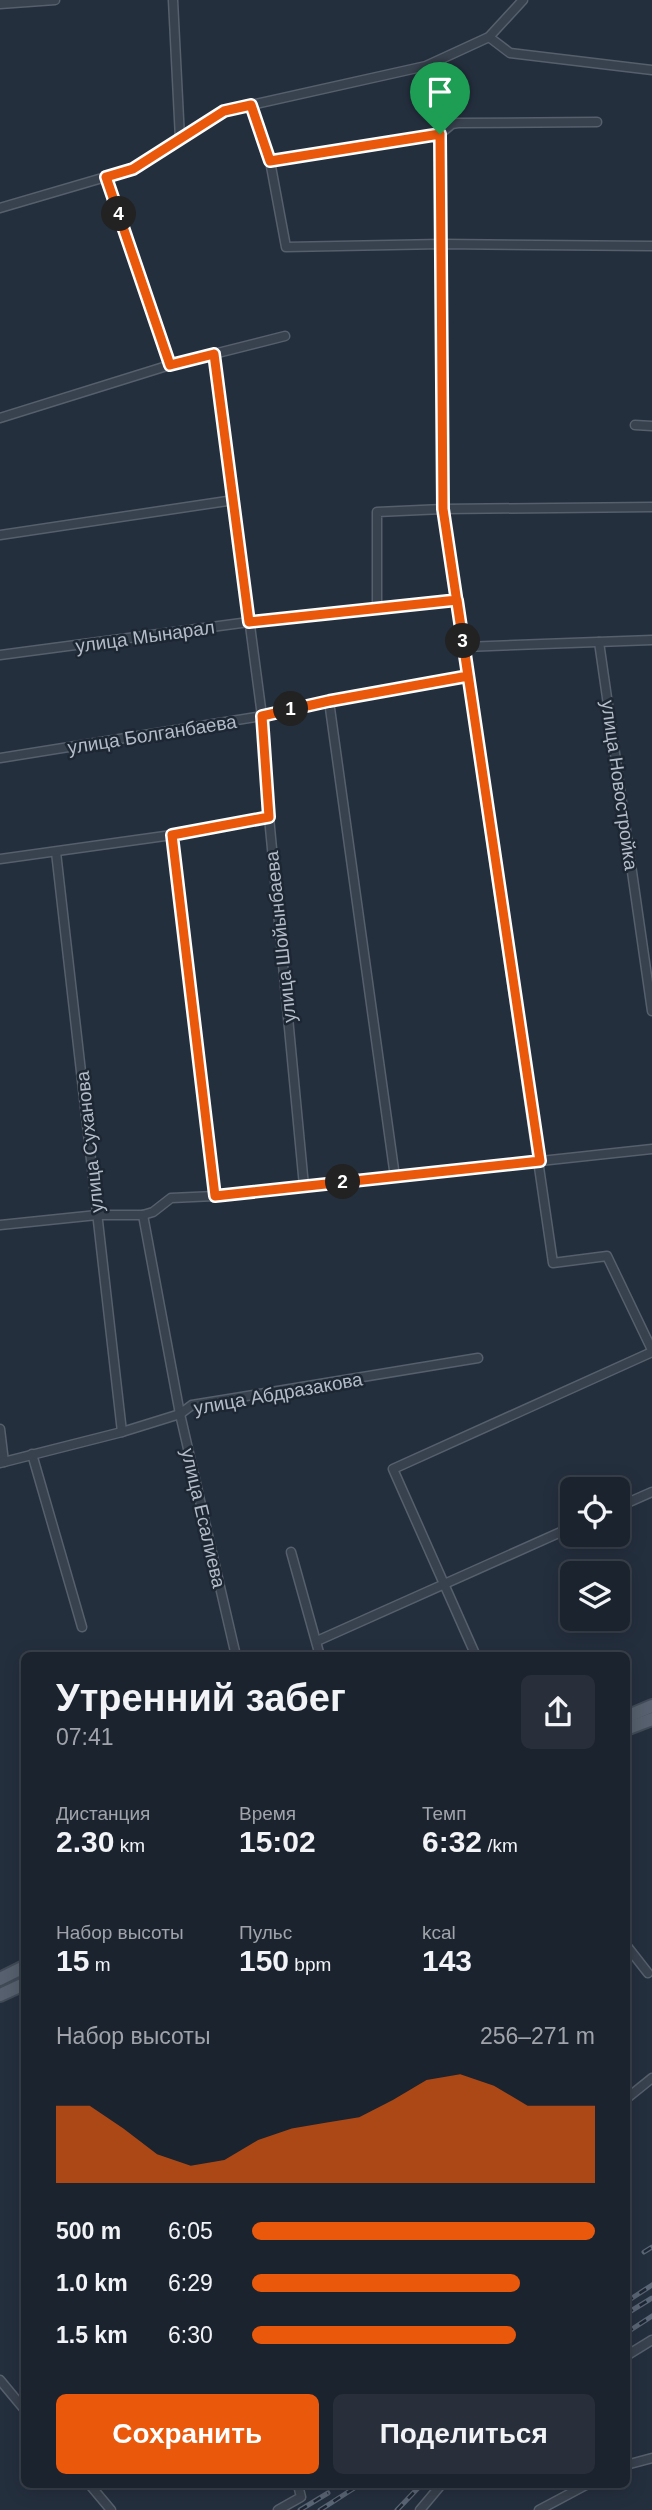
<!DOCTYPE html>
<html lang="ru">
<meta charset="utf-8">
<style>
body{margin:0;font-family:Helvetica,sans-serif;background:#282f3a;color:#f1f3f6;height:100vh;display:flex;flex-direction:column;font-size:26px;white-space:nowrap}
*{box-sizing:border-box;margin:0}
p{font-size:23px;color:#a0a4aa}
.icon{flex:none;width:38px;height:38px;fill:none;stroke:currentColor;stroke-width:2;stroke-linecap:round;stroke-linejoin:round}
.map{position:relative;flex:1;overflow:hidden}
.panel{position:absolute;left:21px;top:1652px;width:609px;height:836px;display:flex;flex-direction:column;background:#1b232e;border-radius:10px;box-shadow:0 4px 18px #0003,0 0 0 2px #39404a}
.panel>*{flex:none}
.buttons{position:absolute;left:560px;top:1477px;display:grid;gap:14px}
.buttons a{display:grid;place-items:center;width:70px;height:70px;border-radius:10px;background:#1b232e;box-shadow:0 4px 18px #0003,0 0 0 2px #39404a;font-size:35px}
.pin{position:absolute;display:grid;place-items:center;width:60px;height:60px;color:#fff;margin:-72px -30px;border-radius:50% 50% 50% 0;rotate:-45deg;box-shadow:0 0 7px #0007}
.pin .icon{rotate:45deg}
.km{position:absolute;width:35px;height:35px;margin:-18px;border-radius:50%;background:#222;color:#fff;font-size:19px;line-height:35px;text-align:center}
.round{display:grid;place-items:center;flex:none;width:74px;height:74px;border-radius:10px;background:#282f3a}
.overview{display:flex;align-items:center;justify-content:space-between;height:119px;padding:0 35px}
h1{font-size:38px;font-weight:700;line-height:52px}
.figures{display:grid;grid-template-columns:repeat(3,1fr);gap:10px;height:119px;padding:7px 35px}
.figures div{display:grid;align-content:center}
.figures b{font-size:30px;font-weight:700}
.figures small{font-size:19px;font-weight:400}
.figures p{font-size:19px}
.chart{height:196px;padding:14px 35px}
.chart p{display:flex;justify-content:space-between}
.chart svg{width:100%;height:126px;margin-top:7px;fill:#ea580c;opacity:.7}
.button{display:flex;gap:14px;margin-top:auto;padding:14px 35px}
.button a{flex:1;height:80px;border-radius:10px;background:#ea580c;color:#fff;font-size:28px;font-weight:700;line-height:80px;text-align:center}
.button a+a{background:#282f3a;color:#f1f3f6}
ul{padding:0 35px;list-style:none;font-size:23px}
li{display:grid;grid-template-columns:112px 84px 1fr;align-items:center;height:52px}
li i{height:18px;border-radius:9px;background:#ea580c}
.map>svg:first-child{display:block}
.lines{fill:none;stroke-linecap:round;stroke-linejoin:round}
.street-casing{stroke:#565f6c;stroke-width:11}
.primary-casing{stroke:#414a57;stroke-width:16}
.street{stroke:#38414e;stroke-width:8}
.primary{stroke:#56606e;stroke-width:12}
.rail-casing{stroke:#5a6575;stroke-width:5}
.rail{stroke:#1d2633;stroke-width:2.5;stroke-dasharray:8;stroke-linecap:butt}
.route-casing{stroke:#fff;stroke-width:14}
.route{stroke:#ea580c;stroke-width:9}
.labels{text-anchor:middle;stroke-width:5;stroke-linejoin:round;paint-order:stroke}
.street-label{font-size:19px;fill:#b4bcc9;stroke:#1d2633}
</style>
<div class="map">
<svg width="652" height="2510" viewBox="0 0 652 2510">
<rect width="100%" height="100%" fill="#242f3e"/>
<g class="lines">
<defs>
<g id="street">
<polyline points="173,0 180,139"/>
<polyline points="0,4 55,0"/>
<polyline points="489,37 510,53 652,70"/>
<polyline points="251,105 270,161 286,247 442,244 652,246"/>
<polyline points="440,134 443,509 553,1263 607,1256 652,1350"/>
<polyline points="270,161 440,134 452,124 458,123 597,122"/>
<polyline points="106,177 170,365"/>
<polyline points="0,208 133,169 224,111 426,66 489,37 523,0"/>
<polyline points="214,354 262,716 269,817 304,1186"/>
<polyline points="0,418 170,365 285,336"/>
<polyline points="635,425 652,426"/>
<polyline points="0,535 234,500"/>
<polyline points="377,609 377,512 443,509 652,507"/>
<polyline points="599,642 652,1011"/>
<polyline points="464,647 652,640"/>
<polyline points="0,655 249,622 457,600"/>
<polyline points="329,701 395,1177"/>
<polyline points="0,758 262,716 329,701 468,676"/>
<polyline points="172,835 215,1196"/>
<polyline points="56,852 122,1432"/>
<polyline points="0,859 172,835 269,817"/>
<polyline points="143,1215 180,1414 236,1656"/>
<polyline points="0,1225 97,1215 143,1215 153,1212 171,1198 215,1196 652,1149"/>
<polyline points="0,1429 4,1462"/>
<polyline points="32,1454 82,1627"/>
<polyline points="0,1463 122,1432 180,1414 192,1405 478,1358"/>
<polyline points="618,1507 652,1492"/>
<polyline points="291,1552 320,1656"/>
<polyline points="317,1641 572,1527"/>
<polyline points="476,1656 393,1469 652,1352"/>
<polyline points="626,1945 648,1973"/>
<polyline points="626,2099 652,2078"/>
<polyline points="626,2356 652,2340"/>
<polyline points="0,2380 24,2409"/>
<polyline points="626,2465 652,2458"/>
<polyline points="90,2485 111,2510"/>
<polyline points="278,2510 301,2497 298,2485"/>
<polyline points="420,2510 441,2485"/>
<polyline points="539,2510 586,2485"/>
</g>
<g id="primary">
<polyline points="626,1717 652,1706"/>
<polyline points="626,1729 652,1719"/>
<polyline points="0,1979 24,1967"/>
<polyline points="0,1995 24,1984"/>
</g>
</defs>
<use href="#street" class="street-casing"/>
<use href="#primary" class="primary-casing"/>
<use href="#street" class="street"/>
<use href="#primary" class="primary"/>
<defs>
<g id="rail">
<polyline points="644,2252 652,2247"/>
<polyline points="626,2302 652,2285"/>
<polyline points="626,2314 652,2298"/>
<polyline points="626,2333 652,2316"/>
<polyline points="300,2510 328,2493"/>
<polyline points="320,2510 359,2485"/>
<polyline points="397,2510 421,2485"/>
</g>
</defs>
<use href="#rail" class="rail-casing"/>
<use href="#rail" class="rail"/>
</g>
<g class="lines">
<defs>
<polyline id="route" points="440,134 443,509 468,676 329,701 262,716 269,817 172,835 215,1196 540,1161 464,647 457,600 249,622 214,354 170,365 106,177 133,169 224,111 251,105 270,161 440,134"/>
</defs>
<use href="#route" class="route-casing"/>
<use href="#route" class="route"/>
</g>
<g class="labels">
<g class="street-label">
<text transform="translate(145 636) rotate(-8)" y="7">улица Мынарал</text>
<text transform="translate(152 734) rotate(-9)" y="7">улица Болганбаева</text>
<text transform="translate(620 785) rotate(82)" y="7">улица Новостройка</text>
<text transform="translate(280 937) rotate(-96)" y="7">улица Шойынбаева</text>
<text transform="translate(89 1142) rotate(-96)" y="7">улица Суханова</text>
<text transform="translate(278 1393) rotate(-10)" y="7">улица Абдразакова</text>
<text transform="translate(204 1518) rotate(77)" y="7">улица Есалиева</text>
</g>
</g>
</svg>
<div class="buttons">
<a><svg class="icon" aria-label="locate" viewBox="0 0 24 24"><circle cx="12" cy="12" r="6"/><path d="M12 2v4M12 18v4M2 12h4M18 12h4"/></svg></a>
<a><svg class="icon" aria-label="layers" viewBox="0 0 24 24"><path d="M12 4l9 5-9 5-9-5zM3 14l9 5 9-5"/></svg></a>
</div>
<div class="pin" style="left:440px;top:134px;background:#1e9e55"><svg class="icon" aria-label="arrive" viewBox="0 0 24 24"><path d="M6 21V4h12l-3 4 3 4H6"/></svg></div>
<b class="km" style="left:291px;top:709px">1</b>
<b class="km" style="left:343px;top:1182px">2</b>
<b class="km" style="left:463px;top:641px">3</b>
<b class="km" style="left:119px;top:214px">4</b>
<section class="panel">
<div class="overview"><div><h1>Утренний забег</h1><p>07:41</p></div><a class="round"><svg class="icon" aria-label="share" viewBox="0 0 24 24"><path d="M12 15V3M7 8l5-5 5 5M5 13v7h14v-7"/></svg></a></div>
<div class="figures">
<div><p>Дистанция</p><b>2.30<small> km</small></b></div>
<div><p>Время</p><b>15:02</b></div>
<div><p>Темп</p><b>6:32<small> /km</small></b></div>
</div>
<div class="figures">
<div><p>Набор высоты</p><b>15<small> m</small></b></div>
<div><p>Пульс</p><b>150<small> bpm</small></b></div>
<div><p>kcal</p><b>143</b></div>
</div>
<div class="chart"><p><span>Набор высоты</span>256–271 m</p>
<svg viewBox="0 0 160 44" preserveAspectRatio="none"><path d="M0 44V17L10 17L20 25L30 34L40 38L50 36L60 29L70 25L80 23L90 21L100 15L110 8L120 6L130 10L140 17L150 17L160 17V44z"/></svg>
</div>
<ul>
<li><b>500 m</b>6:05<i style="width:100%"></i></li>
<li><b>1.0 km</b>6:29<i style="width:78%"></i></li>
<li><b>1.5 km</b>6:30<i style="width:77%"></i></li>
</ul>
<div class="button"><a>Сохранить</a><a>Поделиться</a></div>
</section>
</div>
